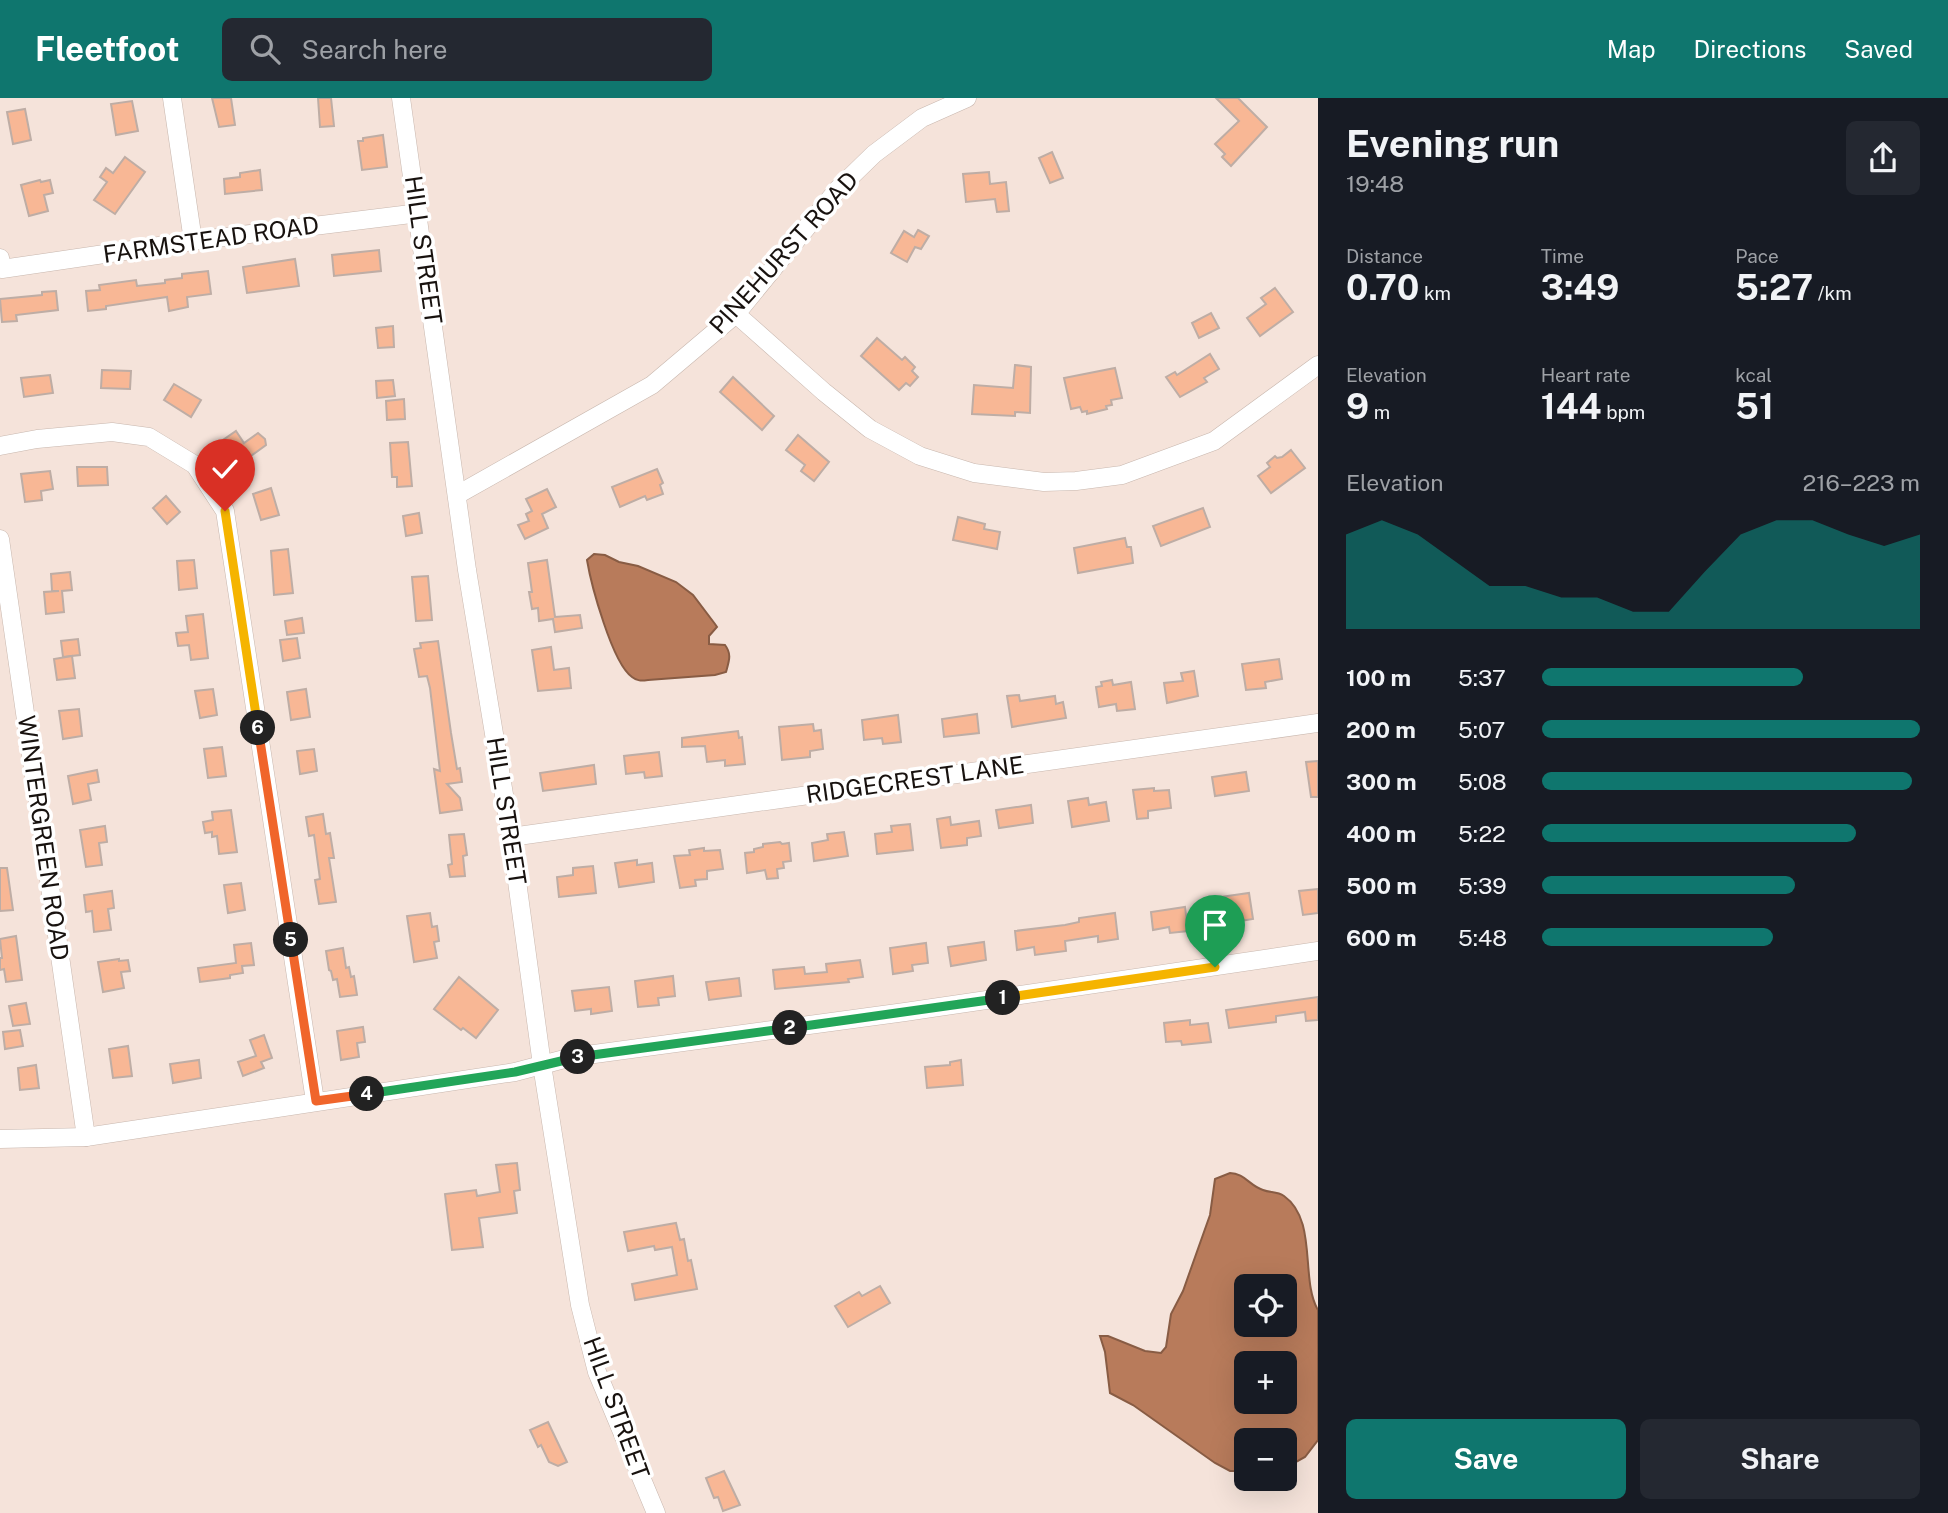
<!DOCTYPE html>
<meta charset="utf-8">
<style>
body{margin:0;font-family:"Public Sans",sans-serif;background:#242831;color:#f1f3f6;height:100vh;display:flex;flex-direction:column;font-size:26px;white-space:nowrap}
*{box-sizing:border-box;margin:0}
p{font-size:23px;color:#9ea1a6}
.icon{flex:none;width:38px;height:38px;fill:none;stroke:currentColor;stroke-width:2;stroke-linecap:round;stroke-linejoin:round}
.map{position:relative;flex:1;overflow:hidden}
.sheet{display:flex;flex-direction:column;background:#171b24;width:630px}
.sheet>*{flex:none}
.buttons{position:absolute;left:1234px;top:1176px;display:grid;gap:14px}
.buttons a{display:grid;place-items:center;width:63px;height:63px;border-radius:10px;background:#171b24;box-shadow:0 7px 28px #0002;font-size:35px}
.pin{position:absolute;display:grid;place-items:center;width:60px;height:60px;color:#fff;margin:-72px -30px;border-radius:50% 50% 50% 0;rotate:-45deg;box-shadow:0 0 7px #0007}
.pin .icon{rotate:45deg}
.km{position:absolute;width:35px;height:35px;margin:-18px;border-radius:50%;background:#222;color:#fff;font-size:19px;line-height:35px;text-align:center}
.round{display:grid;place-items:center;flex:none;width:74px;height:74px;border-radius:10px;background:#242831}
.head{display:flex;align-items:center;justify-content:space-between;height:119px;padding:0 28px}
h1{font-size:38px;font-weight:700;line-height:52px}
.figures{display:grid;grid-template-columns:repeat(3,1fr);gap:10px;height:119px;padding:7px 28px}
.figures div{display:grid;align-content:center}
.figures b{font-size:35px;font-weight:700}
.figures small{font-size:19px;font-weight:400}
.figures p{font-size:19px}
.chart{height:196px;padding:14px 28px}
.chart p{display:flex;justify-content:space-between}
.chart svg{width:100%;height:126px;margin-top:7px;fill:#0f766e;opacity:.7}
.cta{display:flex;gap:14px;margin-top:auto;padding:14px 28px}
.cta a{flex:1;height:80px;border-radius:10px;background:#0f766e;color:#fff;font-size:28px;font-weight:700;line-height:80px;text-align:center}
.cta a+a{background:#242831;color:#f1f3f6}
ul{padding:0 28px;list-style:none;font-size:23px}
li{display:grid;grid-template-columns:112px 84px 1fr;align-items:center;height:52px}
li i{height:18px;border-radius:9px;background:#0f766e}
header{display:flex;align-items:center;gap:42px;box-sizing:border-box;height:98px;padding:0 35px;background:#0f766e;color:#fff}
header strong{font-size:33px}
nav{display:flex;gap:38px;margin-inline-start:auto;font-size:24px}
.search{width:490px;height:63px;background:#242831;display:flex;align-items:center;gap:18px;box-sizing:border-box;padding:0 24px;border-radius:10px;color:#9ea1a6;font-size:26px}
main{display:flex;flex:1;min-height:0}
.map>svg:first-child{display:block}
.water{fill:#b87b5b;stroke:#885c44;stroke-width:2;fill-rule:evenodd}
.building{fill:#f8b795;stroke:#beada5;stroke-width:2}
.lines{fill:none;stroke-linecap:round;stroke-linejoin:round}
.minor-casing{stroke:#c8b7ae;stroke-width:19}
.minor{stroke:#fff;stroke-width:18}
.split-1-casing{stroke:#fff;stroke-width:14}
.split-2-casing{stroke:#fff;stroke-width:14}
.split-3-casing{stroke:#fff;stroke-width:14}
.split-4-casing{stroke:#fff;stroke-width:14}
.split-5-casing{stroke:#fff;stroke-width:14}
.split-6-casing{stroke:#fff;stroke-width:14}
.split-7-casing{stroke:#fff;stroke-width:14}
.split-1{stroke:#f5b400;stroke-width:9}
.split-2{stroke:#22a559;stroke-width:9}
.split-3{stroke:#22a559;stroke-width:9}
.split-4{stroke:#22a559;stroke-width:9}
.split-5{stroke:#f0652b;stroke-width:9}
.split-6{stroke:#f0652b;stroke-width:9}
.split-7{stroke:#f5b400;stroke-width:9}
.labels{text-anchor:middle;stroke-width:7;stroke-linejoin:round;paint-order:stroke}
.street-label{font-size:24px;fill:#18120f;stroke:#fff}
</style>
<header>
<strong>Fleetfoot</strong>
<div class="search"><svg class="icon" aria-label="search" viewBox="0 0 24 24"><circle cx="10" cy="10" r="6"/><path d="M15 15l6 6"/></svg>Search here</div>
<nav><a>Map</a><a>Directions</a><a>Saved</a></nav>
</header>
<main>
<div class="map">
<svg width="1318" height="1415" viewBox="0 0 1318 1415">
<rect width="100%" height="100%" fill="#f5e3da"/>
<g class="water">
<path d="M594,456L605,457L619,464L638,468L676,484L693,497L715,526L717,529L709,538V546L725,547C732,556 729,563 726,574L715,577L648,582C641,583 637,583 632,579C612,565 591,486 587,462Z"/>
<path d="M1230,1075C1244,1075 1250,1088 1263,1092C1270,1095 1277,1093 1284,1098C1318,1122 1300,1182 1318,1212V1342L1305,1359L1285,1370L1284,1342H1246V1373H1230L1215,1365L1133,1307L1110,1295L1105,1254L1100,1238H1108L1145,1253L1161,1255L1166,1249L1171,1216L1183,1193L1210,1117L1215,1081ZM1246,1188H1284V1227H1246ZM1246,1265H1284V1304H1246Z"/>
</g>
<g class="building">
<polygon points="212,0 231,0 235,27 219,29"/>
<polygon points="318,0 331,0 334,28 320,29"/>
<polygon points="1216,0 1238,0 1267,29 1231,68 1222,59 1225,56 1215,46 1239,23"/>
<polygon points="132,3 138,33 116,37 111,6"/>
<polygon points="25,11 31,42 13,46 7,14"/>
<polygon points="383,37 387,69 362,72 358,43 363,43 363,40"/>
<polygon points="1052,54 1063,80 1050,85 1039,60"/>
<polygon points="125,59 145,74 115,116 94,102 107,84 100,79 106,70 113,75"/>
<polygon points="260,72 262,92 225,96 224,81 240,79 240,75"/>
<polygon points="989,74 990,86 1006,84 1009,113 997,114 995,101 966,104 963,76"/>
<polygon points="40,82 41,84 50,82 53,95 44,97 48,113 29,118 21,87"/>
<polygon points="918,132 929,138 921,151 915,149 907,164 891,155 904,133 914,139"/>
<polygon points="379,152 381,173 334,178 332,157"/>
<polygon points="295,161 299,188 247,195 243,169"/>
<polygon points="208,173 211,196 187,199 188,209 169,213 167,199 106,208 106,211 88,213 86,193 100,192 99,187 136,182 137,188 165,185 165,182 182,180 182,176"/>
<polygon points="1275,190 1293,214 1260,238 1247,220 1266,206 1261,200"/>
<polygon points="56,193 58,212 16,217 17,223 2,224 0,201 42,197 42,194"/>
<polygon points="1211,215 1219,230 1199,240 1192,225"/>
<polygon points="393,228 394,249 378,250 376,230"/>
<polygon points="877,240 902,262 905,259 915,269 912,273 918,279 910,288 906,285 899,292 861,258"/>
<polygon points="1210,256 1219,271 1204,280 1207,284 1180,299 1166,279 1175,274 1177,277"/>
<polygon points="1015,267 1031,269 1030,315 1015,314 1015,318 972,316 974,287 1013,290"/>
<polygon points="1115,270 1122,300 1111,302 1112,307 1106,308 1107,311 1087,316 1087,313 1082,314 1080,309 1071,311 1064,280"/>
<polygon points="102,272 131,273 130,291 101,290"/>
<polygon points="50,277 53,295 24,299 21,280"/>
<polygon points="733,279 774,318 762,332 720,294"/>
<polygon points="393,282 395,298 377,300 376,283"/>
<polygon points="174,286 201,302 191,319 164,302"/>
<polygon points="404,301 405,321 387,322 386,303"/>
<polygon points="236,333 244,345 258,335 265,341 266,347 237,368 220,344"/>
<polygon points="798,337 829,364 814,383 801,373 805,367 786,352"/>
<polygon points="408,344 412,388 397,389 397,379 392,379 390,345"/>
<polygon points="1291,352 1305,370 1271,395 1258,378 1270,369 1267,365 1275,358 1277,360 1282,359"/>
<polygon points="77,369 107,369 108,387 78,388"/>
<polygon points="657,371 663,385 660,387 663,396 647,402 645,398 620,409 612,389"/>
<polygon points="50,373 53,391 41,393 42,402 25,404 21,376"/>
<polygon points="271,390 279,417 261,422 253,396"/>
<polygon points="547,391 556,409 542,416 548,430 525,441 518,427 529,423 526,416 532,413 526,401"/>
<polygon points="166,398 180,414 167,426 153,410"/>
<polygon points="1203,410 1210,429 1161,448 1153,428"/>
<polygon points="419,415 422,435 406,438 403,418"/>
<polygon points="958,419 985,426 984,431 1000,434 997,451 953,442"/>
<polygon points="1125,440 1127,449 1131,449 1133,465 1078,475 1074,450"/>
<polygon points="288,451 293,495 274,497 271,453"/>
<polygon points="194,462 197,490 179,492 177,463"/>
<polygon points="547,462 555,519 580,517 582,530 555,534 553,521 539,523 538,510 532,511 529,494 532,494 528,465"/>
<polygon points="70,474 72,492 62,493 64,514 46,516 44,494 59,493 52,493 51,476"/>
<polygon points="428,478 432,522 416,523 412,479"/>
<polygon points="203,516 208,560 191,562 189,547 178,548 176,535 188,534 186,518"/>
<polygon points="302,520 304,535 287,537 285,523"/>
<polygon points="297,540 300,560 283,563 280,542"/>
<polygon points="78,541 80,557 63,559 61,543"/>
<polygon points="438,543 451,635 457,671 460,670 462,684 447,686 460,700 462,712 440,715 434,671 440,673 430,590 427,578 419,579 414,551 421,550 420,545"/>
<polygon points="551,549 554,572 569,570 571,590 538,593 532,552"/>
<polygon points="72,558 75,580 57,582 54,561"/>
<polygon points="1279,561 1282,581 1265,584 1266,590 1246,592 1242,566"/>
<polygon points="1194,573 1198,598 1167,605 1164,585 1183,583 1181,575"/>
<polygon points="1112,582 1113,587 1131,584 1135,611 1117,613 1116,606 1099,609 1096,589 1102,588 1101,584"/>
<polygon points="213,591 217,617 200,620 195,593"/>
<polygon points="306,591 310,619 291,622 287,594"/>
<polygon points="1019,597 1020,603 1055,598 1056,606 1063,604 1066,620 1012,629 1007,598"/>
<polygon points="79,611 82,638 63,641 59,613"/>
<polygon points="977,616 979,635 944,639 942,621"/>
<polygon points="898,617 901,644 883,646 882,640 864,642 862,622"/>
<polygon points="813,626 814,633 821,632 823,651 810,653 810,659 782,662 779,629"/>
<polygon points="738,633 739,640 742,639 745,666 725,668 725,662 707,664 705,648 682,649 682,640"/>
<polygon points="222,649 226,678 208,680 204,651"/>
<polygon points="314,651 317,673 300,676 297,653"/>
<polygon points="659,654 662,678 645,680 644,674 626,676 624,658"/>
<polygon points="1318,663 1318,699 1311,699 1306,664"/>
<polygon points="594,667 596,686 543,693 540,675"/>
<polygon points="97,672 99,684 88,686 91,702 73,706 68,678"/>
<polygon points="1246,674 1249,693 1215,698 1212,679"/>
<polygon points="1154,690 1154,693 1169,692 1171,710 1148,713 1148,720 1137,721 1133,692"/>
<polygon points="1088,700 1089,707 1106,704 1109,723 1072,729 1068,703"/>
<polygon points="1031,707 1033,725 999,730 996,712"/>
<polygon points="231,712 237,754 219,756 217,738 212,739 212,734 205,735 203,724 213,722 212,714"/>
<polygon points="323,716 326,736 330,735 334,760 329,760 336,804 319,806 315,782 320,781 314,737 309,738 306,719"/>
<polygon points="950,719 951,727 979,723 981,738 967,740 967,747 941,750 937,721"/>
<polygon points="910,726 913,752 877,756 875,736 892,734 891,728"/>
<polygon points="105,728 107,744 99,745 102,767 86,769 80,732"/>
<polygon points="844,734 848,758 814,763 812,745 828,742 827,736"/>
<polygon points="464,736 467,757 463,758 465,778 450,779 448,767 452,766 449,737"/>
<polygon points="780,744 782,746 789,745 791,763 783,764 784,770 777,771 778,780 767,781 765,772 747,775 745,755 754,754 754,751 763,749 763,746"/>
<polygon points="704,750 704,753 720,752 723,771 707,773 707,781 695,782 696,788 680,790 674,758 690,757 689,752"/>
<polygon points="637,762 637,767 652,765 654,784 619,789 615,765"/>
<polygon points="593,768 596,795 559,799 557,779 573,777 573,770"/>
<polygon points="0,770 7,770 13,812 0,813"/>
<polygon points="241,785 245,812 228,815 224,787"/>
<polygon points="1318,791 1318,815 1303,817 1299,793"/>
<polygon points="112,793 114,810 108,811 111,832 94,834 92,813 86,814 84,797"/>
<polygon points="1249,795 1253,821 1234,824 1233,818 1215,820 1213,800"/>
<polygon points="1185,809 1188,833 1170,835 1169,829 1153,832 1151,814"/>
<polygon points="430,815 432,829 437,828 439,843 434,844 437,860 414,864 407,818"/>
<polygon points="1115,815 1118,841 1098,844 1098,838 1065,843 1066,853 1035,857 1034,849 1017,852 1015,833 1065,827 1079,824 1079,820"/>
<polygon points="16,838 22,882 6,884 4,871 0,872 0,860 2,860 0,841"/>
<polygon points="984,844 986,862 951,868 948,849"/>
<polygon points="251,845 254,867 242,868 243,875 230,877 230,880 200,884 198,870 236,865 234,847"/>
<polygon points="926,845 928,865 912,867 913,873 893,876 890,850"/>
<polygon points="343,850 346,870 349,869 351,879 354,878 357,897 340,899 337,881 333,882 331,873 329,872 326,853"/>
<polygon points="119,861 119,863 128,862 130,873 121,874 124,890 103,894 98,864"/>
<polygon points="860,862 863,879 848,881 849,884 775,891 773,872 804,869 805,876 827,874 826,866"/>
<polygon points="673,878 675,898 658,900 659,907 638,909 635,883"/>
<polygon points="459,879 498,912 476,940 463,930 461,932 434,911"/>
<polygon points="739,880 741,898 709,902 706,884"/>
<polygon points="609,889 612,913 591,916 591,911 575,913 572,893"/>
<polygon points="1318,899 1318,922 1306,923 1305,914 1276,918 1276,924 1229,930 1226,912"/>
<polygon points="26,905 30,926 13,928 9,908"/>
<polygon points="1190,922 1190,927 1208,925 1211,944 1182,947 1181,943 1166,944 1164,925"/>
<polygon points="363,929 365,944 357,945 359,959 341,962 337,933"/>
<polygon points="20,932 23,948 5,951 3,934"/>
<polygon points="264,937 272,960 261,964 264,970 243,978 238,964 256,958 250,942"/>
<polygon points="128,948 132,978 113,980 109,951"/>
<polygon points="199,962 201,980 173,985 170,966"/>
<polygon points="961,962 963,987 927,990 925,969 950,967 950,964"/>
<polygon points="36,967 39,990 20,992 18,970"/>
<polygon points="517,1065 520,1092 514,1093 517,1115 479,1120 483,1149 452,1152 445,1096 476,1092 477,1098 500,1094 496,1067"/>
<polygon points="676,1125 680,1142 684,1141 688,1163 691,1162 697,1191 635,1202 632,1186 677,1177 672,1149 655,1152 654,1148 628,1153 624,1134"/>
<polygon points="880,1188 890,1205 848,1229 835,1208 859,1194 862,1198"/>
<polygon points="548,1324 567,1364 558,1368 549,1364 541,1347 538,1349 530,1332"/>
<polygon points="724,1373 740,1407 723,1413 718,1399 714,1400 706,1380"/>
</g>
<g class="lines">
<defs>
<g id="minor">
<polyline points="172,0 193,143"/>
<polyline points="401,0 467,472 511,739 542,967 580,1207 597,1274 656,1415"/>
<polyline points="0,160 2,171 193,143 419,115"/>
<polyline points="736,216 824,294 870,331 920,358 974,375 1044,384 1076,383 1122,377 1214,343 1318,267"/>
<polyline points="0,348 37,341 112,334 149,339 195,367 225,413 315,1003"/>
<polyline points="457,397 652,287 736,216 838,91 874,56 922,20 967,0"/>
<polyline points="0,441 86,1039"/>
<polyline points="511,739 1318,625"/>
<polyline points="0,1041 86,1039 515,974 572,959 905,914 1318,853"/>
</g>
</defs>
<use href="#minor" class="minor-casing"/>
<use href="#minor" class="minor"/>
</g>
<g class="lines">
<defs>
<polyline id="split-1" points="1003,900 1215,869"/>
<polyline id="split-2" points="790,930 1003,900"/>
<polyline id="split-3" points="578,959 790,930"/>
<polyline id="split-4" points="367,996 515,974 578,959"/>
<polyline id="split-5" points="291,842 316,1003 367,996"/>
<polyline id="split-6" points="258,630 291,842"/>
<polyline id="split-7" points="225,413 258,630"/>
</defs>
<use href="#split-1" class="split-1-casing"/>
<use href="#split-2" class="split-2-casing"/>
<use href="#split-3" class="split-3-casing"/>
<use href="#split-4" class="split-4-casing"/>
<use href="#split-5" class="split-5-casing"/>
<use href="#split-6" class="split-6-casing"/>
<use href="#split-7" class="split-7-casing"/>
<use href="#split-1" class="split-1"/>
<use href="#split-2" class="split-2"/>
<use href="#split-3" class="split-3"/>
<use href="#split-4" class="split-4"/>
<use href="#split-5" class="split-5"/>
<use href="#split-6" class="split-6"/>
<use href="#split-7" class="split-7"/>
</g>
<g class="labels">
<g class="street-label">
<text transform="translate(211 142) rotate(-8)" y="8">FARMSTEAD ROAD</text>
<text transform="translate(423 152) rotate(82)" y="8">HILL STREET</text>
<text transform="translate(784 155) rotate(-48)" y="8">PINEHURST ROAD</text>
<text transform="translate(915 682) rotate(-8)" y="8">RIDGECREST LANE</text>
<text transform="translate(506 713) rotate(81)" y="8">HILL STREET</text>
<text transform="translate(43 740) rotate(82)" y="8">WINTERGREEN ROAD</text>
<text transform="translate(616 1310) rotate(70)" y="8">HILL STREET</text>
</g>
</g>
</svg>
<div class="buttons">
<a><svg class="icon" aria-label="locate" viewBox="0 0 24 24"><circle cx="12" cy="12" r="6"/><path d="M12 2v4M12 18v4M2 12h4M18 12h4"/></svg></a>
<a>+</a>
<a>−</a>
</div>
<div class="pin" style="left:1215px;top:869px;background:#1e9e55"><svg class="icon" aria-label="arrive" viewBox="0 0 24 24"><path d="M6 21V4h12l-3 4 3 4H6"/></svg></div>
<div class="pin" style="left:225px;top:413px;background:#d93025"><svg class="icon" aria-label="check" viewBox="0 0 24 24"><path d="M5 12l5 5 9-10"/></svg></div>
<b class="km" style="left:1003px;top:900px">1</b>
<b class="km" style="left:790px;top:930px">2</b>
<b class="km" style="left:578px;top:959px">3</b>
<b class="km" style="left:367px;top:996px">4</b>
<b class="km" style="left:291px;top:842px">5</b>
<b class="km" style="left:258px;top:630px">6</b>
</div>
<section class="sheet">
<div class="head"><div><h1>Evening run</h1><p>19:48</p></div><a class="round"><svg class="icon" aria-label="share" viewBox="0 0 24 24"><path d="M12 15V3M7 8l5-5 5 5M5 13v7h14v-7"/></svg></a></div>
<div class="figures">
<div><p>Distance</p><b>0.70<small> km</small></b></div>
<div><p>Time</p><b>3:49</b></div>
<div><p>Pace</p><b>5:27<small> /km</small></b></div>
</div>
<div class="figures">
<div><p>Elevation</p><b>9<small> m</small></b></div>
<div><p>Heart rate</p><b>144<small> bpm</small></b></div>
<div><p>kcal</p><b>51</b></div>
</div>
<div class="chart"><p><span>Elevation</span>216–223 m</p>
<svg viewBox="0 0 160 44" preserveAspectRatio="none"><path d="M0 44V11L10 6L20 11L30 20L40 29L50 29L60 33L70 33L80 38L90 38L100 24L110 11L120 6L130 6L140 11L150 15L160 11V44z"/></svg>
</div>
<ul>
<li><b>100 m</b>5:37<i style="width:69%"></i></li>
<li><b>200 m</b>5:07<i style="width:100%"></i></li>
<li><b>300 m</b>5:08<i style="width:98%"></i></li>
<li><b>400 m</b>5:22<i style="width:83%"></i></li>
<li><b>500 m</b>5:39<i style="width:67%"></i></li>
<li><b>600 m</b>5:48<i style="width:61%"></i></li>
</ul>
<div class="cta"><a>Save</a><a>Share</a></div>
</section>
</main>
